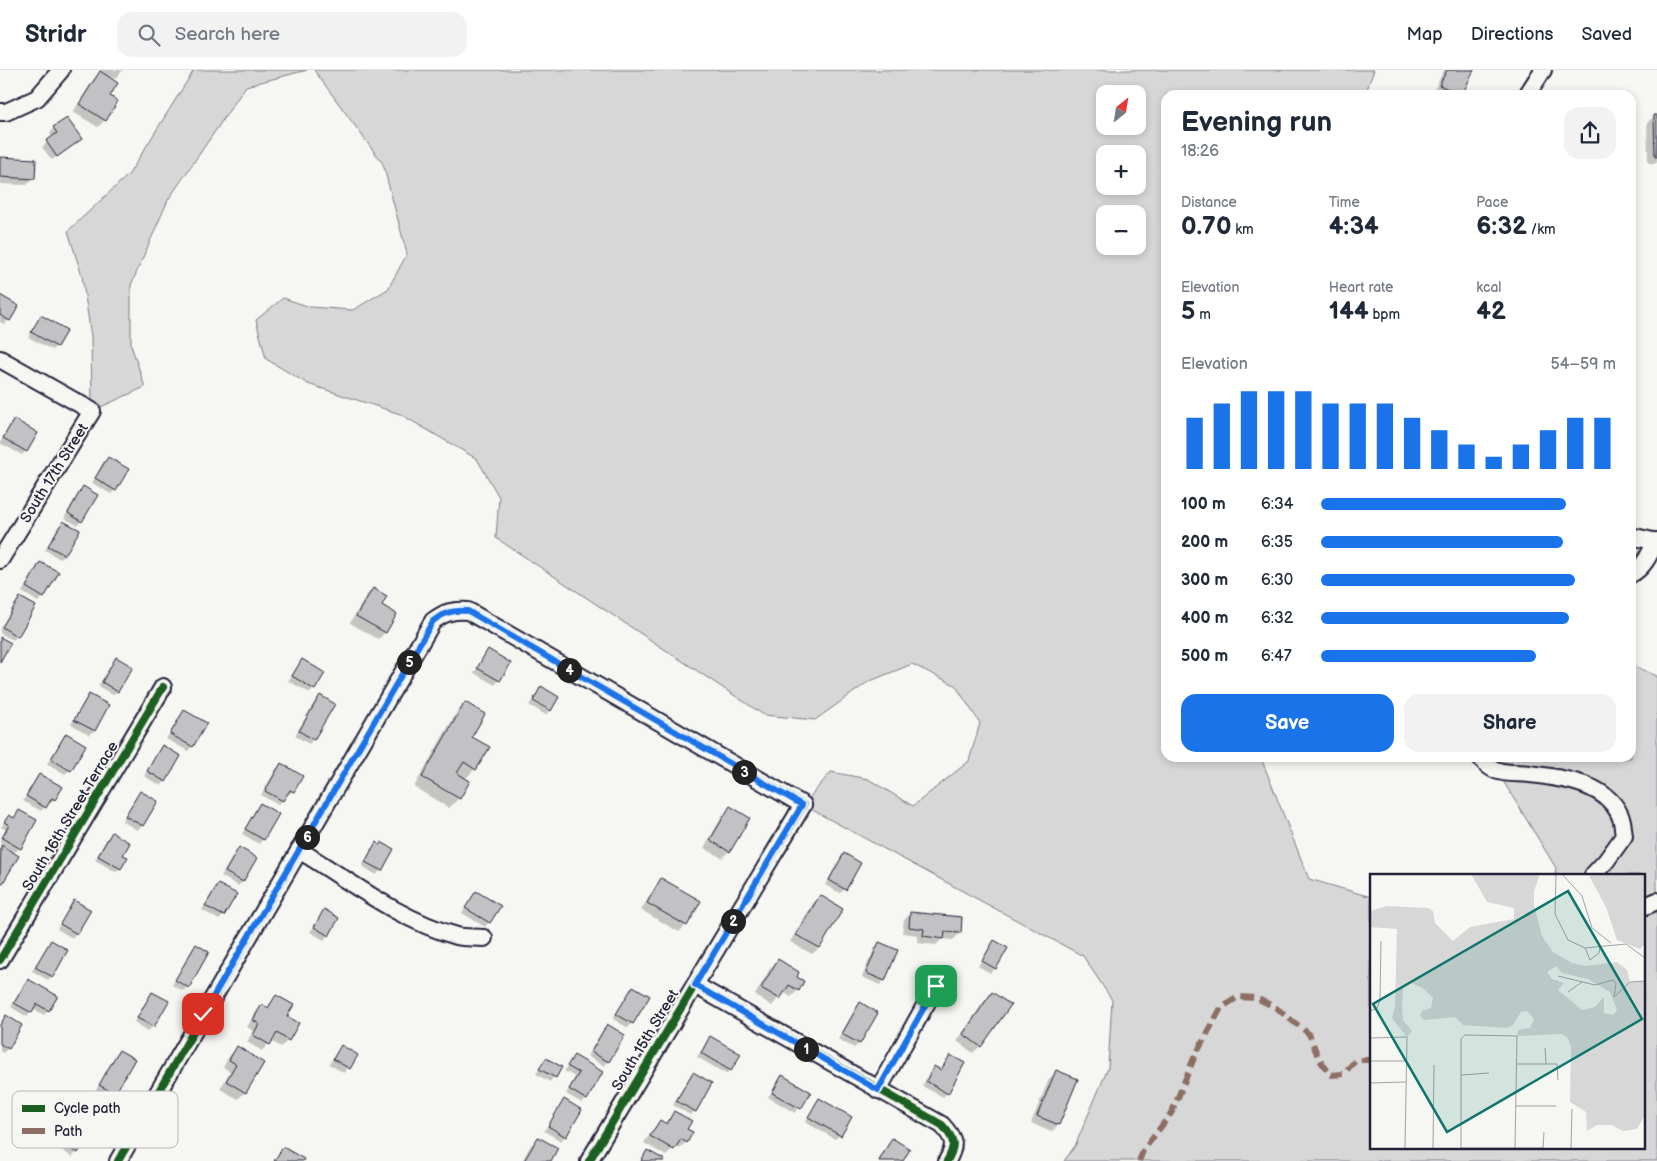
<!DOCTYPE html>
<meta charset="utf-8">
<style>
body{margin:0;font-family:"Balsamiq Sans",sans-serif;background:#f2f2f3;color:#1f2937;height:100vh;display:flex;flex-direction:column;font-size:19px;white-space:nowrap}
*{box-sizing:border-box;margin:0}
p{font-size:16px;color:#747a83}
.icon{flex:none;width:28px;height:28px;fill:none;stroke:currentColor;stroke-width:2;stroke-linecap:round;stroke-linejoin:round}
.map{position:relative;flex:1;overflow:hidden}
.details{position:absolute;left:1161px;top:20px;width:475px;height:672px;display:flex;flex-direction:column;background:#fff;border-radius:15px;box-shadow:0 2px 8px #0003}
.details>*{flex:none}
.needle{width:32px;rotate:30deg}
.buttons{position:absolute;left:1096px;top:15px;display:grid;gap:10px}
.buttons a{display:grid;place-items:center;width:50px;height:50px;border-radius:10px;background:#fff;box-shadow:0 2px 8px #0003;font-size:25px}
.pin{position:absolute;display:grid;place-items:center;width:42px;height:42px;color:#fff;margin:-21px;border-radius:10px;box-shadow:0 2px 8px #0006}
.km{position:absolute;width:25px;height:25px;margin:-12px;border-radius:50%;background:#222;color:#fff;font-size:14px;line-height:25px;text-align:center}
.round{display:grid;place-items:center;flex:none;width:52px;height:52px;border-radius:15px;background:#f2f2f3}
.overview{display:flex;align-items:center;justify-content:space-between;height:85px;padding:0 20px}
h1{font-size:28px;font-weight:700;line-height:38px}
.figures{display:grid;grid-template-columns:repeat(3,1fr);gap:8px;height:85px;padding:5px 20px}
.figures div{display:grid;align-content:center}
.figures b{font-size:25px;font-weight:700}
.figures small{font-size:14px;font-weight:400}
.figures p{font-size:14px}
.chart{height:140px;padding:10px 20px}
.chart p{display:flex;justify-content:space-between}
.chart svg{width:100%;height:90px;margin-top:5px;stroke:#1a73e8;stroke-width:6}
.action{display:flex;gap:10px;margin-top:auto;padding:10px 20px}
.action a{flex:1;height:58px;border-radius:15px;background:#1a73e8;color:#fff;font-size:20px;font-weight:700;line-height:58px;text-align:center}
.action a+a{background:#f2f2f3;color:#1f2937}
ul{padding:0 20px;list-style:none;font-size:16px}
li{display:grid;grid-template-columns:80px 60px 1fr;align-items:center;height:38px}
li i{height:12px;border-radius:6px;background:#1a73e8}
header{display:flex;align-items:center;gap:30px;box-sizing:border-box;height:70px;padding:0 25px;background:#fff;border-bottom:1px solid #e0e1e3}
header strong{font-size:24px}
nav{display:flex;gap:28px;margin-inline-start:auto;font-size:18px}
.search{width:350px;height:45px;background:#f2f2f3;display:flex;align-items:center;gap:12px;box-sizing:border-box;padding:0 18px;border-radius:15px;color:#747a83;font-size:19px}
.map>svg:first-child{display:block}
.green{fill:#d7d7d7;stroke:#7c7c89;fill-rule:evenodd}
.shadow{fill:#0003}
.building{fill:#c2c2c4;stroke:#22223b}
.lines{fill:none;stroke-linecap:round;stroke-linejoin:round}
.minor-casing{stroke:#22223b;stroke-width:20}
.minor{stroke:#f6f6f2;stroke-width:16}
.quiet{stroke:#8d6e63;stroke-width:6;stroke-dasharray:12 6;stroke-linecap:butt}
.cycleway-casing{stroke:#f6f6f2;stroke-width:11}
.cycleway{stroke:#1b5e20;stroke-width:8}
.route-casing{stroke:#fff;stroke-width:10}
.route{stroke:#1a73e8;stroke-width:6}
.labels{text-anchor:middle;stroke-width:4;stroke-linejoin:round;paint-order:stroke}
.street-label{font-size:15px;fill:#22223b;stroke:#f6f6f2}
.inset-road{fill:none;stroke:#a1a1a9;stroke-width:1}
.view{fill:#0f766e;fill-opacity:0.15;stroke:#0f766e;stroke-width:2.5}
.inset-edge{fill:none;stroke:#22223b;stroke-width:2.5}
.key{fill:#f6f6f2;stroke:#b6b6bb;stroke-width:1}
.key-label{font-size:14px;fill:#22223b}
</style>
<header>
<strong>Stridr</strong>
<div class="search"><svg class="icon" aria-label="search" viewBox="0 0 24 24"><circle cx="10" cy="10" r="6"/><path d="M15 15l6 6"/></svg>Search here</div>
<nav><a>Map</a><a>Directions</a><a>Saved</a></nav>
</header>
<div class="map">
<svg width="1657" height="1091" viewBox="0 0 1657 1091">
<rect width="100%" height="100%" fill="#f6f6f2"/>
<filter id="ink" filterUnits="userSpaceOnUse"><feTurbulence type="fractalNoise" baseFrequency=".02" numOctaves="2"/><feDisplacementMap in="SourceGraphic" scale="10" xChannelSelector="R" yChannelSelector="G"/><feConvolveMatrix kernelMatrix="1 2 1 2 8 2 1 2 1" color-interpolation-filters="sRGB"/></filter>
<g filter="url(#ink)">
<g class="green">
<polygon points="194,0 307,0 246,16 168,130 131,215 131,275 145,317 92,341 91,266 82,206 68,161 129,104"/>
<path d="M314,0H1374L1365,25H1166V688H1261L1309,809L1371,827V1077H1643V805H1555L1556,798L1489,688H1631V595L1657,606V1091H1064L1075,1076L1108,998L1112,930L1083,886L803,735L831,702L868,709L913,736L969,691L980,653L955,615L912,594L868,612L815,650L764,645L496,468L499,427L477,389L400,344L308,314L266,289L256,250L283,228L310,237L353,240L388,219L407,184L383,94ZM1105,24H1138V56H1105ZM1105,84H1138V116H1105ZM1105,144H1138V176H1105Z"/>
</g>
<g class="shadow">
<polygon points="99,0 123,0 115,9 108,6 107,7 108,26 105,50 98,57 73,42 93,10 102,2"/>
<polygon points="1444,0 1473,0 1460,25 1439,25 1433,22"/>
<polygon points="1654,46 1657,46 1657,93 1648,93 1647,53"/>
<polygon points="54,58 76,73 52,90 42,77 53,68 50,63"/>
<polygon points="0,88 34,108 27,115 0,114"/>
<polygon points="0,226 9,250 4,254 0,252"/>
<polygon points="41,246 56,276 52,280 28,267"/>
<polygon points="14,350 26,381 22,385 0,373 10,354"/>
<polygon points="108,388 115,420 111,424 92,413 103,392"/>
<polygon points="84,418 81,451 77,455 64,448 79,422"/>
<polygon points="63,452 78,461 64,485 60,489 45,480 58,457"/>
<polygon points="41,493 43,527 38,532 22,522 36,498"/>
<polygon points="373,519 380,536 395,544 385,563 378,569 350,553 366,526"/>
<polygon points="20,528 17,566 13,570 0,563 0,559 16,532"/>
<polygon points="488,581 499,610 495,615 474,603"/>
<polygon points="116,589 117,621 113,625 98,616"/>
<polygon points="302,591 314,619 310,623 288,611"/>
<polygon points="89,625 108,636 94,661 89,665 71,654 85,630"/>
<polygon points="320,626 313,669 309,674 295,666 315,631"/>
<polygon points="532,631 549,641 546,645 529,635"/>
<polygon points="466,634 475,699 465,709 469,712 459,728 449,738 414,717 456,643"/>
<polygon points="184,641 205,653 192,676 188,681 166,669 180,646"/>
<polygon points="66,665 70,700 65,704 47,694 62,669"/>
<polygon points="162,677 165,711 161,716 144,706 158,681"/>
<polygon points="281,695 293,721 288,725 286,724 278,735 261,725 276,699"/>
<polygon points="39,705 61,718 54,729 50,734 48,733 41,741 23,731 35,710"/>
<polygon points="140,723 156,731 142,756 137,760 122,751 136,727"/>
<polygon points="261,734 263,769 259,774 242,764 256,739"/>
<polygon points="730,738 729,781 722,788 704,778 723,745"/>
<polygon points="19,742 20,778 15,782 4,776 3,778 2,812 0,814 0,778 3,775 0,773 0,770 6,760 1,757 9,746 13,749"/>
<polygon points="112,764 122,785 120,798 116,802 95,790 107,768"/>
<polygon points="381,773 392,780 381,800 376,805 362,796 372,778 376,774 379,776"/>
<polygon points="239,779 256,788 242,812 238,816 221,806 235,783"/>
<polygon points="844,785 845,819 840,823 825,815 840,789"/>
<polygon points="662,810 686,855 679,862 641,840 655,817"/>
<polygon points="218,815 235,825 223,846 219,850 202,840 214,820"/>
<polygon points="476,823 489,852 485,857 462,843"/>
<polygon points="820,827 841,839 819,878 812,884 790,872 813,833"/>
<polygon points="74,832 76,863 72,868 57,859 70,836"/>
<polygon points="324,841 328,865 324,870 310,862"/>
<polygon points="911,843 960,863 953,870 942,869 936,875 917,873 918,865 902,863 904,850"/>
<polygon points="994,871 1006,878 995,899 990,903 978,896 990,876"/>
<polygon points="51,872 52,906 48,910 32,901 47,876"/>
<polygon points="880,873 884,910 880,915 862,907 875,877"/>
<polygon points="196,876 188,917 183,921 172,915 192,880"/>
<polygon points="778,891 798,920 791,927 783,922 772,936 755,925 771,897"/>
<polygon points="28,910 48,940 44,945 33,939 27,947 11,937 24,915"/>
<polygon points="633,917 632,953 628,958 613,949 629,922"/>
<polygon points="153,923 167,932 153,956 148,961 134,952 148,928"/>
<polygon points="992,924 980,976 973,983 957,971 985,930"/>
<polygon points="276,926 286,947 288,970 281,977 271,971 262,981 247,972 253,961 247,957 255,943 262,936 266,939"/>
<polygon points="860,934 876,943 859,974 854,978 838,969 856,938"/>
<polygon points="6,947 8,978 3,983 0,981 0,954"/>
<polygon points="607,956 608,992 604,996 587,986 603,960"/>
<polygon points="710,968 730,1000 726,1004 697,987"/>
<polygon points="341,976 356,985 344,1003 329,994"/>
<polygon points="237,978 245,1022 238,1029 220,1019 230,1002 223,997 230,985"/>
<polygon points="120,981 134,990 114,1023 110,1028 96,1020 115,986"/>
<polygon points="950,986 947,1023 943,1027 922,1016 930,1002 934,998 940,1001"/>
<polygon points="574,987 601,1003 586,1029 582,1033 566,1024 575,1007 564,1001"/>
<polygon points="546,989 560,997 550,1012 536,1004"/>
<polygon points="1056,1002 1058,1055 1051,1062 1031,1053 1049,1009"/>
<polygon points="693,1004 695,1041 690,1045 673,1035 689,1008"/>
<polygon points="782,1007 809,1022 795,1043 768,1027"/>
<polygon points="820,1030 840,1065 835,1069 805,1052"/>
<polygon points="564,1031 580,1041 565,1066 561,1071 544,1061"/>
<polygon points="674,1043 685,1059 686,1072 679,1079 675,1076 666,1086 644,1073 653,1059 660,1052 665,1054"/>
<polygon points="77,1048 77,1082 72,1087 58,1078 73,1052"/>
<polygon points="538,1068 550,1091 522,1091 531,1075"/>
<polygon points="892,1070 901,1091 878,1091 888,1074"/>
</g>
<g class="building">
<polygon points="1447,0 1474,0 1462,25 1439,15"/>
<polygon points="100,1 118,13 110,26 118,31 106,51 79,34"/>
<polygon points="1654,45 1657,45 1657,87 1655,87"/>
<polygon points="67,48 82,69 57,87 46,71 57,63 53,57"/>
<polygon points="0,87 36,89 35,109 0,107"/>
<polygon points="0,225 19,236 10,251 0,245"/>
<polygon points="41,245 67,260 57,277 31,262"/>
<polygon points="14,349 38,363 27,382 3,368"/>
<polygon points="108,387 129,399 116,421 95,408"/>
<polygon points="83,416 98,425 82,452 68,443"/>
<polygon points="63,451 80,460 65,485 48,476"/>
<polygon points="40,492 59,502 44,528 26,517"/>
<polygon points="373,518 387,526 382,535 397,544 386,563 356,546"/>
<polygon points="20,527 36,536 18,567 2,557"/>
<polygon points="0,567 11,573 0,592"/>
<polygon points="488,579 511,593 500,611 477,598"/>
<polygon points="116,587 133,597 118,622 102,612"/>
<polygon points="302,589 325,603 315,620 292,606"/>
<polygon points="541,616 559,627 551,641 533,631"/>
<polygon points="89,624 109,635 95,661 74,650"/>
<polygon points="320,625 335,634 314,670 299,661"/>
<polygon points="465,632 485,644 472,667 490,677 476,700 464,692 457,703 470,711 460,729 422,707"/>
<polygon points="184,640 207,653 193,677 170,664"/>
<polygon points="66,663 86,675 71,701 51,689"/>
<polygon points="162,675 181,686 166,712 147,701"/>
<polygon points="281,693 303,706 294,722 290,720 283,731 265,721"/>
<polygon points="39,704 63,717 55,730 52,728 46,738 26,726"/>
<polygon points="140,721 158,731 143,756 125,746"/>
<polygon points="260,733 279,744 264,770 245,759"/>
<polygon points="730,736 750,748 730,782 710,770"/>
<polygon points="19,740 37,750 21,779 2,768 9,755 4,752 9,745 14,748"/>
<polygon points="112,762 130,773 123,785 128,787 121,799 98,786"/>
<polygon points="376,772 380,775 381,772 394,779 382,801 365,792"/>
<polygon points="1,775 19,786 3,813 0,812"/>
<polygon points="239,777 257,788 243,812 225,802"/>
<polygon points="844,783 861,793 846,820 829,810"/>
<polygon points="661,808 701,831 687,856 647,833"/>
<polygon points="218,814 237,824 224,846 205,836"/>
<polygon points="476,821 501,836 490,853 465,838"/>
<polygon points="820,825 843,839 820,878 796,865"/>
<polygon points="74,830 91,840 77,864 60,854"/>
<polygon points="324,839 339,848 329,866 314,857"/>
<polygon points="910,842 962,847 961,863 945,862 944,869 923,866 924,859 909,857"/>
<polygon points="51,870 68,880 53,907 35,897"/>
<polygon points="994,870 1008,878 996,899 982,891"/>
<polygon points="879,872 898,880 885,911 866,903"/>
<polygon points="196,874 209,882 189,918 175,910"/>
<polygon points="778,889 799,902 797,907 804,911 799,921 789,915 780,929 761,918"/>
<polygon points="28,909 58,926 49,941 37,934 32,943 14,933"/>
<polygon points="633,916 650,926 633,954 616,944"/>
<polygon points="152,922 169,931 154,957 137,948"/>
<polygon points="992,922 1011,935 981,977 963,964"/>
<polygon points="276,925 294,935 287,946 299,953 289,971 277,963 270,975 253,965 259,954 253,950 262,934 268,938"/>
<polygon points="860,932 878,943 860,974 842,964"/>
<polygon points="6,945 22,955 9,979 0,974 0,955"/>
<polygon points="607,954 625,965 609,992 591,982"/>
<polygon points="710,966 741,984 731,1001 701,983"/>
<polygon points="341,975 358,985 350,999 333,989"/>
<polygon points="237,976 264,993 246,1023 226,1011 236,994 229,990"/>
<polygon points="119,980 135,989 115,1024 99,1015"/>
<polygon points="574,985 603,1002 587,1030 569,1019 579,1003 567,996"/>
<polygon points="950,985 965,993 948,1024 926,1011 934,996 941,1000"/>
<polygon points="546,988 562,997 556,1008 539,999"/>
<polygon points="1056,1000 1078,1009 1059,1055 1037,1046"/>
<polygon points="693,1002 712,1013 696,1042 676,1031"/>
<polygon points="782,1005 811,1022 801,1039 772,1023"/>
<polygon points="819,1028 852,1047 841,1066 808,1047"/>
<polygon points="564,1029 582,1040 566,1067 548,1056"/>
<polygon points="674,1041 692,1051 687,1059 693,1062 687,1073 681,1069 674,1080 650,1066 660,1050 667,1054"/>
<polygon points="77,1046 93,1056 78,1083 61,1073"/>
<polygon points="538,1067 558,1078 551,1091 524,1091"/>
<polygon points="892,1068 910,1079 903,1091 879,1091"/>
<polygon points="283,1077 304,1089 303,1091 274,1091"/>
<polygon points="647,1080 665,1090 664,1091 641,1091"/>
</g>
<g class="lines">
<defs>
<g id="minor">
<polyline points="1527,25 1543,0"/>
<polyline points="0,42 6,42 37,28 61,0"/>
<polyline points="0,289 92,341 0,490"/>
<polyline points="1631,466 1657,472"/>
<path d="M1631,504C1644,498 1650,483 1656,471"/>
<path d="M1481,688C1494,706 1509,702 1530,704C1562,708 1611,713 1622,751C1623,755 1623,761 1624,766L1606,791L1593,805"/>
<path d="M299,780C350,811 399,850 457,866C465,868 475,867 484,868"/>
<polyline points="1643,837 1657,831"/>
<polyline points="0,890 163,617"/>
<path d="M695,915L942,1055C955,1069 956,1075 947,1091"/>
<polyline points="878,1020 936,916"/>
<path d="M118,1091L433,551C445,542 453,540 468,541L803,735L589,1091"/>
</g>
</defs>
<use href="#minor" class="minor-casing"/>
<use href="#minor" class="minor"/>
<polyline class="quiet" points="1139,1091 1143,1081 1172,1042 1194,988 1221,938 1238,927 1256,928 1275,937 1309,964 1319,989 1331,1005 1343,1004 1356,990 1371,990"/>
<defs>
<g id="cycleway">
<polyline points="0,890 163,617"/>
<path d="M695,915L942,1055C955,1069 956,1075 947,1091"/>
<path d="M118,1091L433,551C445,542 453,540 468,541L803,735L589,1091"/>
</g>
</defs>
<use href="#cycleway" class="cycleway-casing"/>
<use href="#cycleway" class="cycleway"/>
</g>
</g>
<g class="lines" filter="url(#ink)">
<defs>
<path id="route" d="M203,944L433,551C445,542 453,540 468,541L802,735L695,915L878,1020L936,916"/>
</defs>
<use href="#route" class="route-casing"/>
<use href="#route" class="route"/>
</g>
<g class="labels">
<g class="street-label">
<text transform="translate(54 403) rotate(-58)" y="5">South 17th Street</text>
<text transform="translate(70 746) rotate(-59)" y="5">South 16th Street Terrace</text>
<text transform="translate(645 970) rotate(-59)" y="5">South 15th Street</text>
</g>
</g>
<g transform="translate(1370 804)">
<rect width="275" height="275" fill="#f6f6f2"/>
<path d="M101,0H170L164,17V31L172,62L183,78L202,89L216,92L247,88L257,96L260,108L275,107V241L267,255L253,257L242,251H227L217,257L216,238L200,228L201,172L197,163L191,160L147,162L148,156L160,154L164,145L157,137L151,138L143,151L137,154L93,151L85,143L54,146L50,142L52,137L61,134L63,124L54,115L40,108L33,115L32,133L33,146L42,157L37,163L22,144L25,133L27,55L0,53V37L17,32L58,34L63,37L65,49L83,67L100,53L144,45V34L117,28ZM186,92L192,99L218,105L240,118L247,136L243,141L234,139V123L225,133L212,136L188,116L194,109L182,105L177,98ZM218,0H275V69L270,75L247,66L236,33Z" fill="#d7d7d7" fill-rule="evenodd"/>
<path class="inset-road" d="M186,0L185,40L198,66L215,74L256,70L275,84M192,0L212,22L222,54L241,69M215,74L220,86L229,79L230,73M188,102L225,111L243,106L246,109L244,123L260,108L275,107M198,118L212,108M0,137L7,134L10,126L11,67M0,164L37,163L35,275M175,174L176,190M0,187H36M147,190H187L188,206M91,201L119,199M0,209L36,208M146,232H186M91,274H173M173,274L174,258M63,275L64,191M91,275V165L95,161L147,162L145,275M201,275L202,235"/>
<path class="view" d="M198,17L272,145L77,258L3,130Z"/>
<rect width="275" height="275" class="inset-edge"/>
</g>
<rect x="12" y="1021" width="166" height="57" rx="8" class="key"/>
<rect x="22" y="1035" width="23" height="7" fill="#1b5e20"/>
<rect x="22" y="1058" width="23" height="6" fill="#8d6e63"/>
<g class="key-label">
<text x="54" y="1043">Cycle path</text>
<text x="54" y="1066">Path</text>
</g>
</svg>
<div class="buttons">
<a><svg class="needle" viewBox="-14 -14 28 28"><path d="M0-13l5 13h-10z" fill="#e53935"/><path d="M0 13l5-13h-10z" fill="#747a83"/></svg></a>
<a>+</a>
<a>−</a>
</div>
<div class="pin" style="left:936px;top:916px;background:#1e9e55"><svg class="icon" aria-label="arrive" viewBox="0 0 24 24"><path d="M6 21V4h12l-3 4 3 4H6"/></svg></div>
<div class="pin" style="left:203px;top:944px;background:#d93025"><svg class="icon" aria-label="check" viewBox="0 0 24 24"><path d="M5 12l5 5 9-10"/></svg></div>
<b class="km" style="left:806px;top:979px">1</b>
<b class="km" style="left:733px;top:851px">2</b>
<b class="km" style="left:744px;top:702px">3</b>
<b class="km" style="left:569px;top:600px">4</b>
<b class="km" style="left:409px;top:592px">5</b>
<b class="km" style="left:307px;top:767px">6</b>
<section class="details">
<div class="overview"><div><h1>Evening run</h1><p>18:26</p></div><a class="round"><svg class="icon" aria-label="share" viewBox="0 0 24 24"><path d="M12 15V3M7 8l5-5 5 5M5 13v7h14v-7"/></svg></a></div>
<div class="figures">
<div><p>Distance</p><b>0.70<small> km</small></b></div>
<div><p>Time</p><b>4:34</b></div>
<div><p>Pace</p><b>6:32<small> /km</small></b></div>
</div>
<div class="figures">
<div><p>Elevation</p><b>5<small> m</small></b></div>
<div><p>Heart rate</p><b>144<small> bpm</small></b></div>
<div><p>kcal</p><b>42</b></div>
</div>
<div class="chart"><p><span>Elevation</span>54–59 m</p>
<svg viewBox="0 0 160 44" preserveAspectRatio="none"><path d="M5 44V19M15 44V12M25 44V6M35 44V6M45 44V6M55 44V12M65 44V12M75 44V12M85 44V19M95 44V25M105 44V32M115 44V38M125 44V32M135 44V25M145 44V19M155 44V19"/></svg>
</div>
<ul>
<li><b>100 m</b>6:34<i style="width:83%"></i></li>
<li><b>200 m</b>6:35<i style="width:82%"></i></li>
<li><b>300 m</b>6:30<i style="width:86%"></i></li>
<li><b>400 m</b>6:32<i style="width:84%"></i></li>
<li><b>500 m</b>6:47<i style="width:73%"></i></li>
</ul>
<div class="action"><a>Save</a><a>Share</a></div>
</section>
</div>
